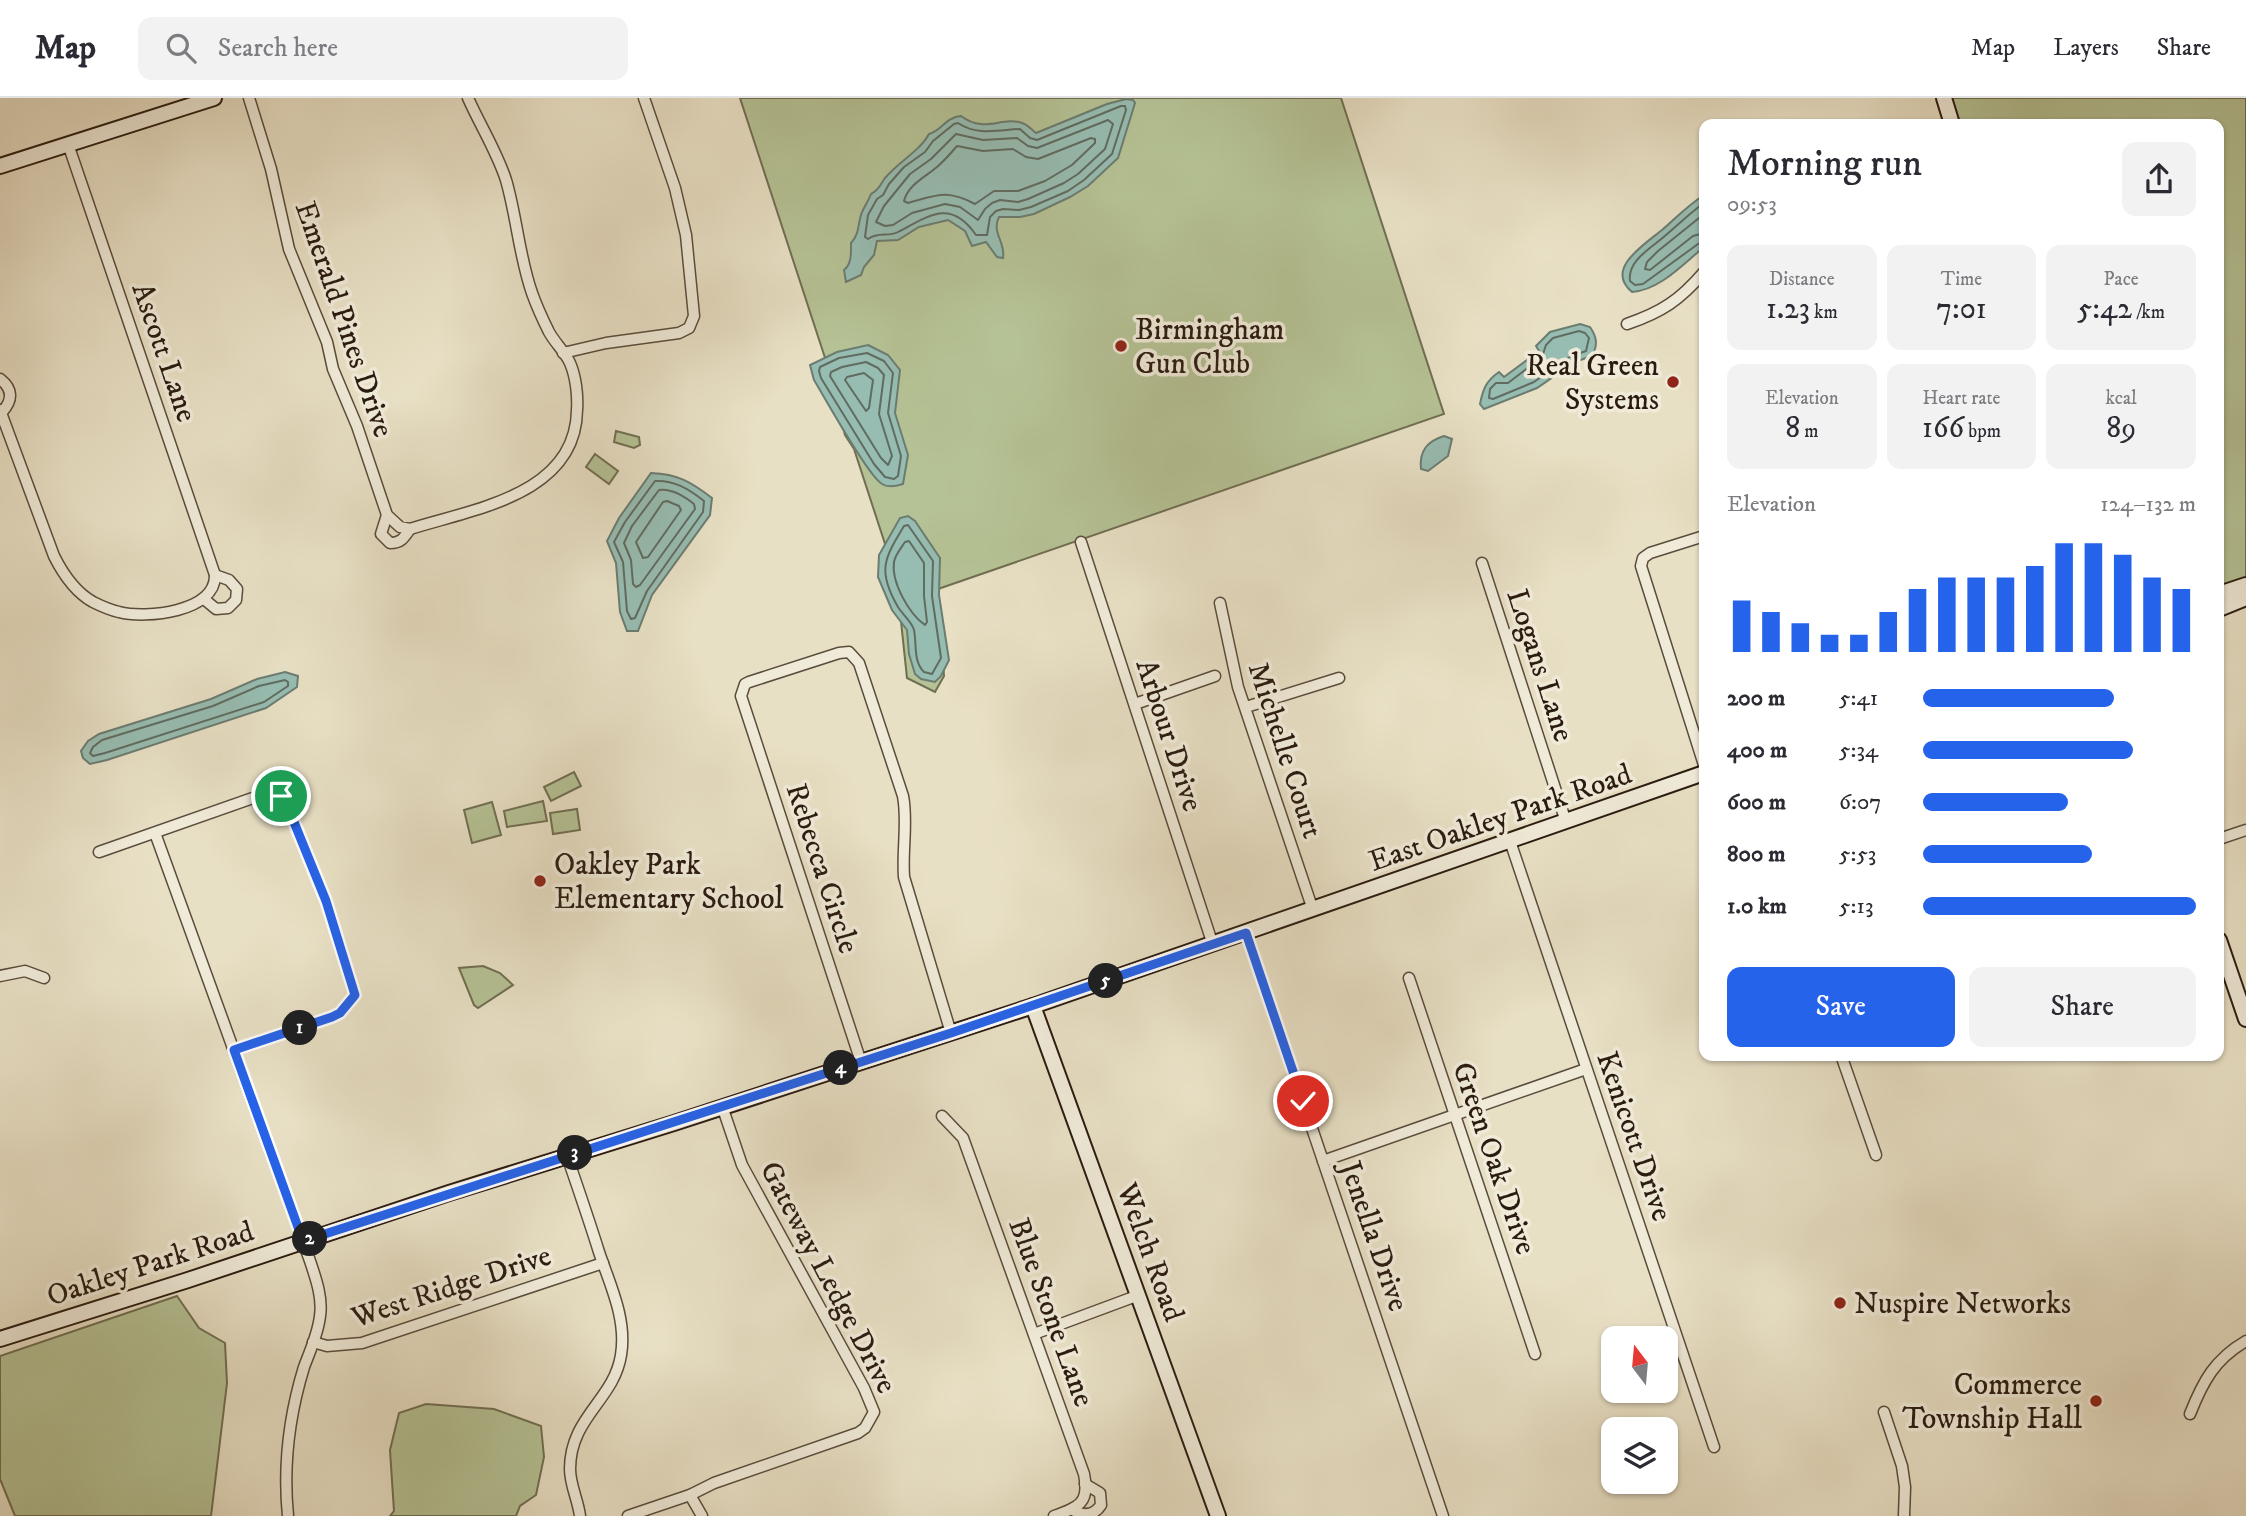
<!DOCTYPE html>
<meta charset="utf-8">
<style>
body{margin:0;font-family:"IM FELL DW Pica",serif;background:#f2f2f3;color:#2b2b33;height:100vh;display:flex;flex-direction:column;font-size:26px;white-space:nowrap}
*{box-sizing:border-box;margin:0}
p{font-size:23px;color:#7c7c81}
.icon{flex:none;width:38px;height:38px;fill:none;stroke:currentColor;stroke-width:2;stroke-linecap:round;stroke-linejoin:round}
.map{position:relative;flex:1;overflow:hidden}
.panel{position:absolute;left:1699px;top:21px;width:525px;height:942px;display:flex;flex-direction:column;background:#fff;border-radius:14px;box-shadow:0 2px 5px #0004}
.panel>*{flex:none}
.needle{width:46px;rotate:344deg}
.buttons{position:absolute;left:1601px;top:1228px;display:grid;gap:14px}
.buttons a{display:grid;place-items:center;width:77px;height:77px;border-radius:14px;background:#fff;box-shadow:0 2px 5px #0004;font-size:35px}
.pin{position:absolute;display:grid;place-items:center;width:60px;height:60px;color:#fff;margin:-30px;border:4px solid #fff;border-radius:50%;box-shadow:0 2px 7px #0007}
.km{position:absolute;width:35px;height:35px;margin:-18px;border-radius:50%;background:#222;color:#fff;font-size:19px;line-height:35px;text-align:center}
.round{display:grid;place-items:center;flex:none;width:74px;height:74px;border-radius:14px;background:#f2f2f3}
.head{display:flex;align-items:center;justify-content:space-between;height:119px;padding:0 28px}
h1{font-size:38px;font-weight:600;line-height:52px}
.stats{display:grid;grid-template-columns:repeat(3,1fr);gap:10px;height:119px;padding:7px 28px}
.stats div{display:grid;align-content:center;border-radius:14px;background:#f2f2f3;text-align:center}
.stats b{font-size:30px;font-weight:600}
.stats small{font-size:19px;font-weight:400}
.stats p{font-size:19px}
.chart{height:196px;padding:14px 28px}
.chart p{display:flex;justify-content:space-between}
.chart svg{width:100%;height:126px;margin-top:7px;stroke:#2563eb;stroke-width:6}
.action{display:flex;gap:14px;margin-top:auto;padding:14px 28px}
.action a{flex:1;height:80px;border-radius:14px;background:#2563eb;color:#fff;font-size:28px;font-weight:600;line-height:80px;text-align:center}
.action a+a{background:#f2f2f3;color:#2b2b33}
ul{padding:0 28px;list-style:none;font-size:23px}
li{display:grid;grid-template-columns:112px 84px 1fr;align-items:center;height:52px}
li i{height:18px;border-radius:9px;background:#2563eb}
header{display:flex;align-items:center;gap:42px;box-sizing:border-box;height:98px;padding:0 35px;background:#fff;border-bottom:2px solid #e1e1e2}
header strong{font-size:33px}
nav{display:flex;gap:38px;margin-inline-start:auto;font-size:24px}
.search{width:490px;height:63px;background:#f2f2f3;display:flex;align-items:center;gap:18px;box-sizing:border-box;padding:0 24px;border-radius:14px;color:#7c7c81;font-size:26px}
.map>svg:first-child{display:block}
.green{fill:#b5c295;stroke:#706e52;stroke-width:2}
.water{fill:#97bdb2;stroke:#6b7c71;stroke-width:2}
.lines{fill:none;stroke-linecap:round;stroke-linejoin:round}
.shore{stroke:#606c61;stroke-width:2}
.street-casing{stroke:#5a4c3d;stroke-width:13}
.secondary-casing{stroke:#2a1b10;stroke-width:18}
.street{stroke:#f0ebd9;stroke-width:10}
.secondary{stroke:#f0ebd9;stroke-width:14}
.route-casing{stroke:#fff;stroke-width:14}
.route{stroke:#2563eb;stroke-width:9}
.poi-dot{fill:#8f2418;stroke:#f0ebd9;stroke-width:2.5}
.labels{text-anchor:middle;stroke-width:7;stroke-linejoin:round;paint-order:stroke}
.street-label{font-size:30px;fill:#2a1b10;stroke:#f0ebd9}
.poi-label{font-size:30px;fill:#2a1b10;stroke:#f0ebd9;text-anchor:start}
</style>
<header>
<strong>Map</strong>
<div class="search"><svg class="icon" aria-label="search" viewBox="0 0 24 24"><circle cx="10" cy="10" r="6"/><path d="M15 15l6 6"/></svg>Search here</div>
<nav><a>Map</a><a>Layers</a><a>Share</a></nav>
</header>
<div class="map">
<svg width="2246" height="1418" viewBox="0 0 2246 1418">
<rect width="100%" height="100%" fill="#e8e0c5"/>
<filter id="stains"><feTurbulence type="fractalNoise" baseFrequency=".00286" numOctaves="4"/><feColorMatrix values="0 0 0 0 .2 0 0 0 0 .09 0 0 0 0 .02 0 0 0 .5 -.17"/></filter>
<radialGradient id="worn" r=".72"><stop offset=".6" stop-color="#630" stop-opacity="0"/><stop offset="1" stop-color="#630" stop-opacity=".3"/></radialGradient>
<g class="green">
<polygon points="740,0 1341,0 1444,316 938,491 944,578 935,594 907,580 900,514 887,452 854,351 845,337 828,269"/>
<polygon points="1947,0 2246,0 2246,481 2219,490 2219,26 1956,26"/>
<polygon points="616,333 639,339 640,347 634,350 614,344"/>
<polygon points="595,356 618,373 609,386 586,369"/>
<polygon points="574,674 581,688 551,703 544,689"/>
<polygon points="543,703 547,723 507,729 504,713"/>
<polygon points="492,704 501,737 472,745 464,712"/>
<polygon points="577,711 580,732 553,736 550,715"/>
<polygon points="483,868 500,875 513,887 478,910 474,907 459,870"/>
<polygon points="177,1198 199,1230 225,1245 227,1285 211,1418 15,1418 0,1381 0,1258"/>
<polygon points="426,1306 494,1311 541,1328 544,1359 536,1397 520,1408 516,1418 390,1418 394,1413 390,1352 399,1315"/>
</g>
<g class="water">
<path d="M1126,1L1133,2L1135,5L1118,60L1088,88L1070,99L1034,116L1020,119H999C991,134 1006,145 1003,160L997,159L986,144L972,148L965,133L948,122L919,129L898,142L877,143L874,157L864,169L861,177L846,184L844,172C852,166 851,154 851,145C859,137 858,127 861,117C863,110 868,104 871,96C879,92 880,87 885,80C898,64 920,53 929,36C941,33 946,19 961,18C985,36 1002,18 1022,25C1027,26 1032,32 1036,35L1107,6Z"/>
<path d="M1704,97V149C1683,166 1660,192 1632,194C1604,171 1645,146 1662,132C1677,119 1687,108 1704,97Z"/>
<path d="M1580,226L1590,229C1597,239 1598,247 1592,258L1575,264L1537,290L1484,311L1480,306C1483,291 1486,283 1499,274L1504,279L1539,253L1536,248L1550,234Z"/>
<path d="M868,247L888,257L900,272L895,315L908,357L903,386C897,388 888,390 882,386C868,378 825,300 814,282L810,267L837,254Z"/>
<path d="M1444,338L1452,341L1448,358L1428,373L1421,371C1419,352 1428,343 1444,338Z"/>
<path d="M651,375C678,376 691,384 712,400L710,417L652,497L638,533H627L620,514L616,465L607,443L619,420Z"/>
<polygon points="908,418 915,423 940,460 939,497 949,562 941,578 935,584 921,581 915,576 909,556 907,532 892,512 878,479 879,457 900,420"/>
<polygon points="285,574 298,578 297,589 266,610 107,662 90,666 83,660 81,653 88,643 99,636 211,601 257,581"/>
</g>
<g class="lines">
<g class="shore">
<path d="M1121,8H1125L1126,12L1112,56L1084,82L1068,93L1031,109L1019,112L1003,111L996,113L990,119L987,137H976C951,101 930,117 900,133C889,140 879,133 868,141L865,139L868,117L877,101L883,97L889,86L904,69L925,54L933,43L954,26L958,25C977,38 999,32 1020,31L1030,40L1037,42Z"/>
<polygon points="1108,22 1113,26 1105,51 1078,76 1064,85 1028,101 1018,104 1000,102 992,105 985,111 978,122 960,109 945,106 912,115 893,127 885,128 876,124 884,108 910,76 931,61 956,36 983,42 1017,40 1028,48 1037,50"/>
<path d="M1091,40L1095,41V45L1072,67L1045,83L1018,93H994L975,106C947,91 937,97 908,105L904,103C908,87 925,79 937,69C944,63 951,55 957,48L983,53L1013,51L1026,59L1038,61Z"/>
<path d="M1704,105C1690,115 1679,126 1666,137C1653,149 1627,162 1630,183L1635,187L1643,186L1698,146L1704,144"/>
<polyline points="1704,116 1658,153 1647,164 1645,171 1650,172 1693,138 1704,135"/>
<polygon points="1579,233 1585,235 1589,240 1586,253 1571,258 1534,284 1493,301 1489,300 1490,291 1496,285 1508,285 1542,259 1546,247 1553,240"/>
<polygon points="867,255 884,263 893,275 888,315 901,358 898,378 894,381 885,379 874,366 821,280 819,273 820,269 839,260"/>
<polygon points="866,264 878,270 884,277 879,316 892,358 888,367 881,360 830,278 831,274 842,269"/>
<polygon points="864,275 873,282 869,310 866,313 845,282 847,279"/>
<path d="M655,383C674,382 689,391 704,403L703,414L647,493L635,520L631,521L627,513L623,464L614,444L625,424Z"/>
<path d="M659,392C672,390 684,398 694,406L695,411L640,487L636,489L633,486L631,462L624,445L632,428Z"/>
<polygon points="667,403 679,408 681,412 648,459 643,460 636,444 663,404"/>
<path d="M908,427L933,463L932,498L941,560L932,576L924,574C913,563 917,547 914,532C912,524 903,517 898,509C877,473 884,461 904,428Z"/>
<path d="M909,443L924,465V498L927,524L925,527C909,516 891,484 894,464C895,457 901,450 905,444Z"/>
<polygon points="285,582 288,584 288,588 264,604 105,655 93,658 90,655 93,649 102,642 213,608 259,588"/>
</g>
<defs>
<g id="street">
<path d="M249,0L271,71L289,151L327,244L333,271L357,328L387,417L400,429L410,431C473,411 576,397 577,312C578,298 576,279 570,265C565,254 555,245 549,234C543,222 537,209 532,195C519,158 517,120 506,82C497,54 480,27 468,0"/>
<path d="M1627,226C1662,214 1680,202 1704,174"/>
<polyline points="563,255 606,245 679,235 689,230 694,218 686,137 675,90 644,0"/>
<path d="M0,281C13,291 13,302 2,314"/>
<path d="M0,312L54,458C63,476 75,494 93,504C101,508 110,512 119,514C146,521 216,514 215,477L68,46"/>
<path d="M387,417L381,436L390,445C401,445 404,440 410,431"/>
<polyline points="1704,438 1650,455 1643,460 1641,468 1704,667"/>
<polyline points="1081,444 1213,847"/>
<polyline points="1482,465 1566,724"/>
<polyline points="204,501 216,511 228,510 236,502 237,491 229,482 215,477"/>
<polyline points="1220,505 1238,589 1313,812"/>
<polyline points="1135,606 1215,578"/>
<polyline points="1246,609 1339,580"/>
<path d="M155,735L309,1160C315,1178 323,1199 320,1218C318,1236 310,1253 304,1269C289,1318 283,1368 288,1418"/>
<polyline points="2219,741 2246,732"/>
<polyline points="1510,743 1714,1349"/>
<polyline points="99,754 267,695 276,695 285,702 326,803 355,897 340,915 332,919 235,952"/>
<polyline points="1246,835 1443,1418"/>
<polyline points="0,878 25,873 44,880"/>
<polyline points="1409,880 1535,1256"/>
<polyline points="1841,957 1876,1057"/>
<path d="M861,964L741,598L745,586L749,584L839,555L849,554L859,565L903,698C908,724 902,751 904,779L951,935"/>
<path d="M942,1018L963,1040L1084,1376C1090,1405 1079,1409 1054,1418"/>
<path d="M567,1058C578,1090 589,1122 599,1154C610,1187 627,1221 621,1257C614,1302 570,1319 570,1371C570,1387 578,1402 580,1418"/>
<polyline points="1323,1063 1586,971"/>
<polyline points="1034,1236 1139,1197"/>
<polyline points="313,1244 327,1248 362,1245 603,1165"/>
<polyline points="1884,1314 1902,1368 1905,1389 1904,1418"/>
<path d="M2190,1316C2203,1283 2215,1261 2246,1243"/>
<polyline points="690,1397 702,1418"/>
<path d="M1073,1412C1083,1418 1094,1418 1101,1407L1100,1395L1085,1386"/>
<polyline points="628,1418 690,1397 714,1385 858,1335 865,1330 874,1314 864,1290 742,1067 722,1008"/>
</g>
<g id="secondary">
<polyline points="1944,0 1952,26"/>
<polyline points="0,68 214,0"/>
<polyline points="2219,496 2246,487"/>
<polyline points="2219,511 2246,500"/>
<polyline points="2219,842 2246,921"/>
<polyline points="1033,908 1218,1418"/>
<polyline points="0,1241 188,1182 449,1095 674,1025 1033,908 1704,675"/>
</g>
</defs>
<use href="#street" class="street-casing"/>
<use href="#secondary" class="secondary-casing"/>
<use href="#street" class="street"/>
<use href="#secondary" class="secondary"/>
</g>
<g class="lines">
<defs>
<polyline id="route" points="281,698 285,702 326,803 355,897 340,915 332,919 234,952 303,1143 951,935 1246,835 1303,1003"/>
</defs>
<use href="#route" class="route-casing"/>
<use href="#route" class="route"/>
</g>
<g class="poi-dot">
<circle cx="1121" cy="248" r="7"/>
<circle cx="1673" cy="284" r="7"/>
<circle cx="540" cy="783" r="7"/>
<circle cx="1840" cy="1205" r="7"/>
<circle cx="2096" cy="1303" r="7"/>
</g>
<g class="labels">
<g class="street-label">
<text transform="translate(345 221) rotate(71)" y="10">Emerald Pines Drive</text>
<text transform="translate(165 254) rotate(71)" y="10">Ascott Lane</text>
<text transform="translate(1541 567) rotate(72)" y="10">Logans Lane</text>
<text transform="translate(1170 637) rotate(72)" y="10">Arbour Drive</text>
<text transform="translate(1286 652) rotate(72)" y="10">Michelle Court</text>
<text transform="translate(1500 719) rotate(-19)" y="10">East Oakley Park Road</text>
<text transform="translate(823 770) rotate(72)" y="10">Rebecca Circle</text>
<text transform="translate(1635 1038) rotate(71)" y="10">Kenicott Drive</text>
<text transform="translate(1495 1060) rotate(71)" y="10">Green Oak Drive</text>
<text transform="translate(1375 1138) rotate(71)" y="10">Jenella Drive</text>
<text transform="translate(1151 1154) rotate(70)" y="10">Welch Road</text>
<text transform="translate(150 1165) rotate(-18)" y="10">Oakley Park Road</text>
<text transform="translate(829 1179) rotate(62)" y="10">Gateway Ledge Drive</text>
<text transform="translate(451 1188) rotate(-18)" y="10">West Ridge Drive</text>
<text transform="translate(1052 1214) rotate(70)" y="10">Blue Stone Lane</text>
</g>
<g class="poi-label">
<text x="1135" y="241">Birmingham<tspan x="1135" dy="34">Gun Club</tspan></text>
<text x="1659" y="277" text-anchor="end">Real Green<tspan x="1659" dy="34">Systems</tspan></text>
<text x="554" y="776">Oakley Park<tspan x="554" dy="34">Elementary School</tspan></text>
<text x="1854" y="1215">Nuspire Networks</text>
<text x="2082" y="1296" text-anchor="end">Commerce<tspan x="2082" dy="34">Township Hall</tspan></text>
</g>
</g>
<rect width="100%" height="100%" filter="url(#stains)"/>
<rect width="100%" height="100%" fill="url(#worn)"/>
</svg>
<div class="buttons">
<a><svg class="needle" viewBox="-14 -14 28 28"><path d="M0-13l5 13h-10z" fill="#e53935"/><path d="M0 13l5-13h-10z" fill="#7c7c81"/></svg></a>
<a><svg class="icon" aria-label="layers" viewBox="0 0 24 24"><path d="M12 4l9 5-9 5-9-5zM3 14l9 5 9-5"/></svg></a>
</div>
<div class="pin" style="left:281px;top:698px;background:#1e9e55"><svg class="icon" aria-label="arrive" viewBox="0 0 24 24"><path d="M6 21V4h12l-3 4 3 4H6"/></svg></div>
<div class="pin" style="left:1303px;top:1003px;background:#d93025"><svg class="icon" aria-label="check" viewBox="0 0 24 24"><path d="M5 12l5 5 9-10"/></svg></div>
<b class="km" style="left:300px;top:930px">1</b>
<b class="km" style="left:310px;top:1141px">2</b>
<b class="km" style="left:575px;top:1055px">3</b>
<b class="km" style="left:841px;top:970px">4</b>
<b class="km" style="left:1106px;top:883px">5</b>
<section class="panel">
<div class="head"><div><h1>Morning run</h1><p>09:53</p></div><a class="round"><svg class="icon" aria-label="share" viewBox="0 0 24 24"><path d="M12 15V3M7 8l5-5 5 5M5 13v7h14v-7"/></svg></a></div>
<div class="stats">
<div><p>Distance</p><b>1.23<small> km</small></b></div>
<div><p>Time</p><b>7:01</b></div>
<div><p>Pace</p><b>5:42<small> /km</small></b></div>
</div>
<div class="stats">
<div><p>Elevation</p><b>8<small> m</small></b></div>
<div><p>Heart rate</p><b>166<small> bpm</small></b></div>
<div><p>kcal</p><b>89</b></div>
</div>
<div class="chart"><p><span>Elevation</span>124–132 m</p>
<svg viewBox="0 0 160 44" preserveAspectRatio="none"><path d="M5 44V26M15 44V30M25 44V34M35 44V38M45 44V38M55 44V30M65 44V22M75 44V18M85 44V18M95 44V18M105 44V14M115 44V6M125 44V6M135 44V10M145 44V18M155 44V22"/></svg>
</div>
<ul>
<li><b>200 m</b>5:41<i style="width:70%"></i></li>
<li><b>400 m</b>5:34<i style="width:77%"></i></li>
<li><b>600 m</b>6:07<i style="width:53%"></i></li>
<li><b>800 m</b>5:53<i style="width:62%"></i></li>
<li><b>1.0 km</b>5:13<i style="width:100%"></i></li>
</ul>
<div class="action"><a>Save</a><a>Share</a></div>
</section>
</div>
